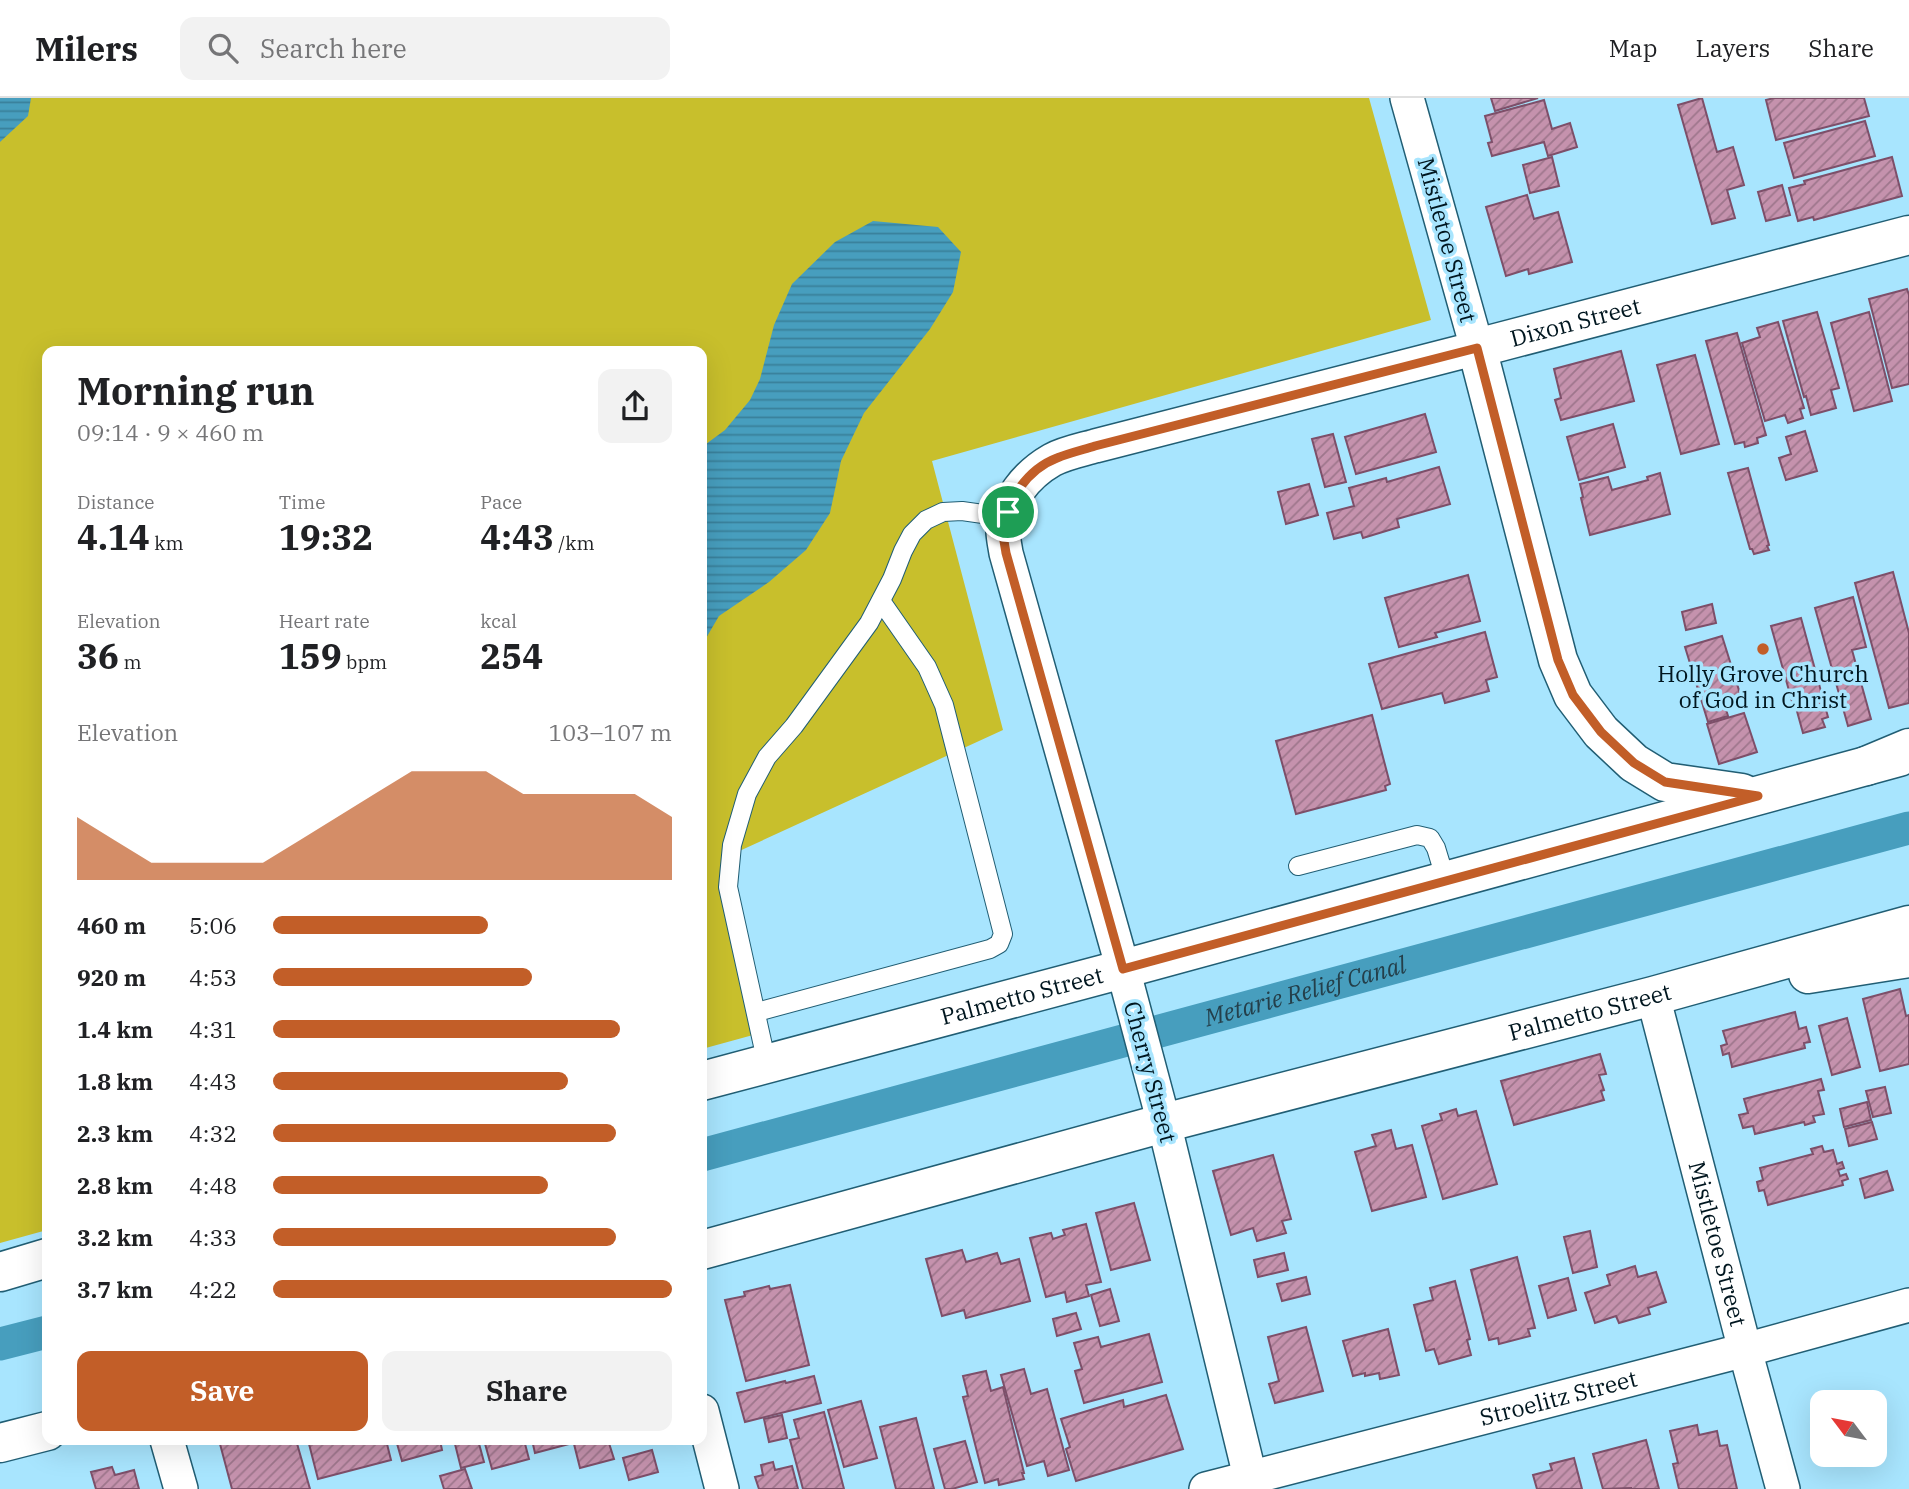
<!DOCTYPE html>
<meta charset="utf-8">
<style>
body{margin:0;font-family:"IBM Plex Serif",serif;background:#f2f2f2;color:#202124;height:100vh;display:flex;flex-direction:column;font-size:26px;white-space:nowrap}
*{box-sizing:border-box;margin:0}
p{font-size:23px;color:#757577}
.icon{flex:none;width:38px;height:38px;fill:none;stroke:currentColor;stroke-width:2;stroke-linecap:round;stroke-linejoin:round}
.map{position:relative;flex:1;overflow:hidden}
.details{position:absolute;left:42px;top:248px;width:665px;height:1099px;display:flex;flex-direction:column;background:#fff;border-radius:14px;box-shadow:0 7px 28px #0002}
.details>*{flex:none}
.needle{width:46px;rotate:302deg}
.controls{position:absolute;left:1810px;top:1292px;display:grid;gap:14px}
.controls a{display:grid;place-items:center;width:77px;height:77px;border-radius:14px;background:#fff;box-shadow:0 7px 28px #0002;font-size:35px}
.pin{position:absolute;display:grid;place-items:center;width:60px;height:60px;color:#fff;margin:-30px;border:4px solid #fff;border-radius:50%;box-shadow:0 2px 7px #0007}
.round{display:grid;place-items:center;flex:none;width:74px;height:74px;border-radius:14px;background:#f2f2f2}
.overview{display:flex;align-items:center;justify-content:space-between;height:119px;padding:0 35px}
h1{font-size:38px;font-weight:700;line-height:52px}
.stats{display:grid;grid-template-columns:repeat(3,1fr);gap:10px;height:119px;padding:7px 35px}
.stats div{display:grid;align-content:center}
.stats b{font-size:35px;font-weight:700}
.stats small{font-size:19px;font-weight:400}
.stats p{font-size:19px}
.chart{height:196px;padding:14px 35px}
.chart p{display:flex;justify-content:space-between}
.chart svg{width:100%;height:126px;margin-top:7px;fill:#c25e28;opacity:.7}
.button{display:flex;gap:14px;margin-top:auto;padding:14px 35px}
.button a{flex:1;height:80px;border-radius:14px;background:#c25e28;color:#fff;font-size:28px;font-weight:700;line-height:80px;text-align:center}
.button a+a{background:#f2f2f2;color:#202124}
ul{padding:0 35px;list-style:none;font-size:23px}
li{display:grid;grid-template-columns:112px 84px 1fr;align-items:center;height:52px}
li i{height:18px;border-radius:9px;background:#c25e28}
header{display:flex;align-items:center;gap:42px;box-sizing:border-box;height:98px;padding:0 35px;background:#fff;border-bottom:2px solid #e0e0e0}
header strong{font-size:33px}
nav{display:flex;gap:38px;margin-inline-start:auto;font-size:24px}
.search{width:490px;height:63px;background:#f2f2f2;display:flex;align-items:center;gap:18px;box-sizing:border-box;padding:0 24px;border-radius:14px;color:#757577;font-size:26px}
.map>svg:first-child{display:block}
.grass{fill:#c8bf2c}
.water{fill:url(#water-rules)}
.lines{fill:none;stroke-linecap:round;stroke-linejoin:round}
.canal{stroke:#479ebe;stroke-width:33}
.building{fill:url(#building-hatch);stroke:#7d4f69;stroke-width:2}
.lane-casing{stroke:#215e74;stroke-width:20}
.street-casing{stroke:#215e74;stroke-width:36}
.secondary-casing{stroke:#215e74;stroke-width:41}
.highway-casing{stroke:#215e74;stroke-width:41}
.lane{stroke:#fff;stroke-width:18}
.street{stroke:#fff;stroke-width:33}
.secondary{stroke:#fff;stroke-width:38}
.highway{stroke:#fff;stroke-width:38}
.route-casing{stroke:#fff;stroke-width:14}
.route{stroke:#c25e28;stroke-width:9}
.poi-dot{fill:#c25e28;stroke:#a8e5fe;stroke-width:2.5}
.labels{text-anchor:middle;stroke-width:7;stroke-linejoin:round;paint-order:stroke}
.street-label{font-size:23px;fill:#00161f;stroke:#a8e5fe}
.poi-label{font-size:23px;fill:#00161f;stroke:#a8e5fe}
.water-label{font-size:24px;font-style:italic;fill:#243f4a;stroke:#a8e5fe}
</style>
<header>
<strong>Milers</strong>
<div class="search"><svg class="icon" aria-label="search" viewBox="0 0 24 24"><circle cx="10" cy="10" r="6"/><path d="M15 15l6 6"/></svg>Search here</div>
<nav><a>Map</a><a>Layers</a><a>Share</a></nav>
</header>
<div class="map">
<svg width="1909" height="1391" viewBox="0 0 1909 1391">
<defs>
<pattern id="water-rules" width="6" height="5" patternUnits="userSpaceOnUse" patternTransform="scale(1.75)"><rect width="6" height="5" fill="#479ebe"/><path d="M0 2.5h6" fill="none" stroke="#39809a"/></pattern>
<pattern id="building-hatch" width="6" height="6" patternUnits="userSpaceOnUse" patternTransform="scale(1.75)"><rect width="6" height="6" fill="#c592ad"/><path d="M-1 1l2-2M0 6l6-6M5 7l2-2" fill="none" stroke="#9e768c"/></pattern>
</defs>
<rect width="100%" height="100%" fill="#a8e5fe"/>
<polygon class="grass" points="0,0 1369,0 1431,222 932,363 1003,632 724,760 768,933 702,951 702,254 47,254 47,1132 0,1145"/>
<g class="water">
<polygon points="0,0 31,0 28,18 0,44"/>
<polygon points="873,123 938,129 961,154 953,194 930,231 864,315 841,363 830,415 806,452 769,484 719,518 702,547 702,349 725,332 750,302 760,281 774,227 792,186 835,144"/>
</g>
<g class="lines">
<g class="canal">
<path id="s1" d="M702,1057L1909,730"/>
<polyline points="0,1246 47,1234"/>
</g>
</g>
<g class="building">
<polygon points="1491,0 1538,0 1495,13"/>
<polygon points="1702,0 1717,54 1733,49 1744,87 1727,92 1735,120 1712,126 1678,7"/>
<polygon points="1774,0 1864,0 1869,18 1776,42 1766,2"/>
<polygon points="1544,2 1552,31 1570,25 1577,49 1548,58 1544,44 1492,58 1488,45 1492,44 1485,18"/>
<polygon points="1865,23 1875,58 1794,80 1784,45"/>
<polygon points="1552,59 1559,88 1530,95 1523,67"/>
<polygon points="1892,59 1902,98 1814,122 1813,119 1798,123 1789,90 1805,86 1804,83"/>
<polygon points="1782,87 1790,117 1766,123 1758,94"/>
<polygon points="1527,97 1534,121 1558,114 1572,164 1529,176 1528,171 1506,178 1486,109"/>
<polygon points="1907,191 1909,197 1909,286 1892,290 1869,201"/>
<polygon points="1817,214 1839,290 1831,292 1836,310 1811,317 1806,298 1804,299 1783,223"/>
<polygon points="1869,214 1892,303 1854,313 1831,225"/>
<polygon points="1778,224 1804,310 1800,311 1803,320 1788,325 1785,317 1765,323 1742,245 1760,239 1757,230"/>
<polygon points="1737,235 1766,337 1757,340 1758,345 1745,349 1744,344 1735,346 1706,243"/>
<polygon points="1621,253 1634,303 1561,322 1555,302 1561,300 1554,271"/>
<polygon points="1695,257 1719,346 1681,356 1657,267"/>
<polygon points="1425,316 1436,354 1356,376 1345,339"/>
<polygon points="1613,326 1625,369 1579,382 1567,339"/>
<polygon points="1805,333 1817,373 1786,382 1779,360 1791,356 1786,339"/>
<polygon points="1333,336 1346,384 1325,389 1312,341"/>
<polygon points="1439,369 1450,406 1397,421 1399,429 1363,440 1361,434 1334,441 1327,415 1354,408 1349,390 1386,380 1387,384"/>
<polygon points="1748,370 1769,447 1767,448 1769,452 1754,456 1752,451 1750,451 1728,375"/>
<polygon points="1660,375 1670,416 1590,437 1581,400 1583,399 1580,386 1608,379 1612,392 1648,382 1647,379"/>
<polygon points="1309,386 1318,417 1286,426 1278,394"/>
<polygon points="1893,474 1909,535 1909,605 1889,610 1855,485"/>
<polygon points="1468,477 1480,523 1435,535 1437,539 1399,549 1385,500"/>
<polygon points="1853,499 1866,549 1852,552 1871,621 1848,628 1815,510"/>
<polygon points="1712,506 1716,525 1686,532 1682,514"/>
<polygon points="1801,520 1828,619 1822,621 1825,629 1803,635 1795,606 1793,607 1771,528"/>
<polygon points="1485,534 1497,579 1486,582 1489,593 1445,605 1442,595 1382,611 1369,566"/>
<polygon points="1722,538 1742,602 1725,608 1728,618 1708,624 1685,549"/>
<polygon points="1744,615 1757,654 1719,666 1707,626"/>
<polygon points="1372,617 1390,686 1385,688 1386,692 1296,716 1276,643"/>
<polygon points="1900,891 1906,918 1909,917 1909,966 1880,973 1863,901"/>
<polygon points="1795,914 1799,931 1806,929 1810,944 1804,945 1805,950 1732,969 1729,955 1723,957 1721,948 1727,946 1723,933"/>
<polygon points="1847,920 1860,969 1832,977 1819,928"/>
<polygon points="1600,956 1606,976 1599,977 1604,992 1601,993 1604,1002 1514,1027 1501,983"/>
<polygon points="1821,981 1824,992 1818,993 1824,1016 1813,1018 1815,1024 1805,1027 1804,1024 1755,1036 1753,1028 1743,1030 1739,1017 1748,1015 1744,1001"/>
<polygon points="1885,989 1891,1015 1873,1019 1866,993"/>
<polygon points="1867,1004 1871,1022 1844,1029 1840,1011"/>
<polygon points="1456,1011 1458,1018 1476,1013 1497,1086 1443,1101 1422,1028 1442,1022 1440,1016"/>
<polygon points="1872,1024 1877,1041 1849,1048 1845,1031"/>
<polygon points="1391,1032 1396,1051 1412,1047 1426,1099 1372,1113 1355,1054 1376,1048 1372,1037"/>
<polygon points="1822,1048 1824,1054 1833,1052 1837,1066 1842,1064 1844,1070 1838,1072 1840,1078 1846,1076 1848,1081 1842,1083 1843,1087 1768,1107 1764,1092 1759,1093 1757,1084 1763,1082 1760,1070 1813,1056 1811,1051"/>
<polygon points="1273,1057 1291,1121 1282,1123 1286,1135 1257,1143 1253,1130 1231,1137 1213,1073"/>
<polygon points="1887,1073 1893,1092 1865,1100 1860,1081"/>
<polygon points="1134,1105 1150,1162 1111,1172 1096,1115"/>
<polygon points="1086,1126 1101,1184 1086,1187 1089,1198 1067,1204 1065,1194 1046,1199 1030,1140 1051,1135 1053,1141 1065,1137 1063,1132"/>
<polygon points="1590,1133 1597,1169 1573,1175 1564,1139"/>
<polygon points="962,1152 966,1164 997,1155 1001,1166 1019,1161 1030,1203 966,1220 964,1212 942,1218 926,1161"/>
<polygon points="1284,1155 1288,1172 1258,1179 1254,1162"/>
<polygon points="1517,1159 1535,1230 1528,1231 1530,1238 1499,1246 1498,1240 1489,1242 1471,1172"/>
<polygon points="1635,1168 1638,1179 1656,1174 1666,1204 1648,1210 1650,1216 1619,1225 1616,1218 1595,1225 1585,1195 1610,1187 1607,1177"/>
<polygon points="1306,1179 1310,1196 1282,1203 1277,1186"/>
<polygon points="1568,1180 1576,1212 1548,1220 1539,1188"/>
<polygon points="1455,1183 1470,1241 1467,1242 1471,1257 1439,1266 1434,1251 1426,1253 1414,1207 1433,1202 1430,1190"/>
<polygon points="790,1187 809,1267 746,1283 725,1202 745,1198 744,1194 769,1188 770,1191"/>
<polygon points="1110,1191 1119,1223 1100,1228 1091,1197"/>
<polygon points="1076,1215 1081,1231 1057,1238 1053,1221"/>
<polygon points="1306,1229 1323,1293 1275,1305 1269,1286 1279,1283 1268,1239"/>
<polygon points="1388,1231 1399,1277 1380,1281 1379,1275 1365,1278 1365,1275 1353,1278 1343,1243"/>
<polygon points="1149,1236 1162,1284 1084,1305 1075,1273 1082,1271 1074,1245 1098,1239 1101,1249"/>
<polygon points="1024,1271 1031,1296 1047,1291 1069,1372 1048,1378 1044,1363 1027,1368 1001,1277"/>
<polygon points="986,1273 991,1293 1003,1289 1024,1375 1022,1375 1024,1381 999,1387 998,1381 985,1385 963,1299 968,1298 963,1278"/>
<polygon points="814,1278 821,1305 745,1324 737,1295 785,1283 786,1285"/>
<polygon points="1166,1297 1183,1351 1076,1383 1066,1351 1070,1349 1061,1321 1123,1302 1124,1309"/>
<polygon points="861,1303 877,1360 844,1369 828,1312"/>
<polygon points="824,1314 844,1391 803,1391 790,1342 799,1340 794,1322"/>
<polygon points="782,1317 787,1340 769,1344 764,1321"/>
<polygon points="916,1320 934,1391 896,1391 880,1329"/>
<polygon points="1697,1327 1699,1337 1717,1333 1720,1348 1727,1347 1737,1391 1679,1391 1673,1366 1678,1365 1670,1333"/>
<polygon points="235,1342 296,1342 310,1391 232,1391 220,1346"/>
<polygon points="308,1342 386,1342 391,1362 318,1381"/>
<polygon points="396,1342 440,1342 442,1352 402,1363"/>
<polygon points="454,1342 478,1342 484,1364 461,1370"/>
<polygon points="484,1342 524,1342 529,1361 492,1371"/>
<polygon points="532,1342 568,1342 569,1346 535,1355"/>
<polygon points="573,1342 608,1342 614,1361 580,1370"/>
<polygon points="1646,1342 1659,1391 1631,1391 1631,1390 1603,1391 1593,1356"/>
<polygon points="965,1343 977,1384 952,1391 945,1391 934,1351"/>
<polygon points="652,1352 658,1374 629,1382 623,1360"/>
<polygon points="1574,1360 1582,1391 1537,1391 1533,1377 1552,1372 1550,1366"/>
<polygon points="773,1364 775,1372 792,1368 798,1391 759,1391 755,1379 763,1377 761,1367"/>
<polygon points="112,1369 115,1377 134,1372 139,1391 96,1391 91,1374"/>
<polygon points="465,1371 472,1391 444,1391 440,1378"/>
</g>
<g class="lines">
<defs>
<g id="lane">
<polyline points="1298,768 1417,737 1430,740 1436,750 1446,783"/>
<polyline points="757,914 990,851 999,846 1003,836 944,607 927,569 881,503"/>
<polyline points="767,966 728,789 732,747 747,696 767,659 794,628 869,525 892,481 903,453 912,436 926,422 943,414 962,413 983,416 1005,423"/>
</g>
<g id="street">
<path id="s2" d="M1653,898L1745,1252L1783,1391"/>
<polyline points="702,1313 722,1391"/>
<polyline points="167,1342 181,1391"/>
<path id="s3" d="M1206,1391L1745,1252L1909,1207"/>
<path d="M1253,1391L1164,1025L1123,871L1006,455C1005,448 1003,440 1003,433C1006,402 1026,377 1052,362C1065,355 1081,352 1095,348L1477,250L1407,0"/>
</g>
<g id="secondary">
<path id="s4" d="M1742,695L1665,684L1634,665L1601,634L1573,597L1558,562L1477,250L1909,137"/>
<polyline points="1808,876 1909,860"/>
<path id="s5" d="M702,983L1123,871L1899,659"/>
<path id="s6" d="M702,1152L1164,1025L1653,898L1909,827"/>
<polyline points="0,1174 47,1160"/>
<polyline points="0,1345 47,1333"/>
</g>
<polyline id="highway" points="1866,668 1909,650"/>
</defs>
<use href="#lane" class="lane-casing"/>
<use href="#street" class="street-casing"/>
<use href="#secondary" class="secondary-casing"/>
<use href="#highway" class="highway-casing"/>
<use href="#lane" class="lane"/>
<use href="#street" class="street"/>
<use href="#secondary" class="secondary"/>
<use href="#highway" class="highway"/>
</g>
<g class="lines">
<defs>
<path id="route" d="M1477,250L1558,562L1573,597L1601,634L1634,665L1665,684L1758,698L1123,871L1006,455C1005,448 1003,440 1003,433C1006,402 1028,371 1057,360C1069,355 1082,352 1095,348Z"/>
</defs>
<use href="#route" class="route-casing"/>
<use href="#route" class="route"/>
</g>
<circle class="poi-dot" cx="1763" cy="551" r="7"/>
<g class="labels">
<g class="street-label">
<text transform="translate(1447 142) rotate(75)" y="8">Mistletoe Street</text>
<text dy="8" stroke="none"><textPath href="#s4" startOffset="668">Dixon Street</textPath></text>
<text dy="8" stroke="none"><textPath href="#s5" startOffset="331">Palmetto Street</textPath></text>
<text dy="8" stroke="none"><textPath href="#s6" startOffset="919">Palmetto Street</textPath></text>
<text transform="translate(1150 974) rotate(75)" y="8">Cherry Street</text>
<text dy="8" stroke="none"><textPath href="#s2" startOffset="256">Mistletoe Street</textPath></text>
<text dy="8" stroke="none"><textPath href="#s3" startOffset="364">Stroelitz Street</textPath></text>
</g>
<g class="poi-label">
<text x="1763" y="584">Holly Grove Church<tspan x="1763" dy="26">of God in Christ</tspan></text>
</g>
<g class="water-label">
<text dy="8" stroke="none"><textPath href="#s1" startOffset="625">Metarie Relief Canal</textPath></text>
</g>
</g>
</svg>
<div class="controls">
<a><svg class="needle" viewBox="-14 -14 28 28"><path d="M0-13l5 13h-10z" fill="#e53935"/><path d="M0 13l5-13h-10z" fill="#757577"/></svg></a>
</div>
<div class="pin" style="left:1008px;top:414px;background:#1e9e55"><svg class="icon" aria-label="arrive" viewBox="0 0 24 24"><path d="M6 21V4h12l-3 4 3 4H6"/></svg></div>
<section class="details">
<div class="overview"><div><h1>Morning run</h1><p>09:14 · 9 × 460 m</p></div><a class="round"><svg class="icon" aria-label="share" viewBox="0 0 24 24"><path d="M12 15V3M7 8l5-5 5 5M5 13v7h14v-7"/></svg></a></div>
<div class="stats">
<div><p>Distance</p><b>4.14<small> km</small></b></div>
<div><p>Time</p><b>19:32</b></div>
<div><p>Pace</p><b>4:43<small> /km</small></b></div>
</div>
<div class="stats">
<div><p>Elevation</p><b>36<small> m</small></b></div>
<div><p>Heart rate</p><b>159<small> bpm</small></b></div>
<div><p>kcal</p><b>254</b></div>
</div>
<div class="chart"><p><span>Elevation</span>103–107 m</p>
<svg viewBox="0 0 160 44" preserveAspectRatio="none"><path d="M0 44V22L10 30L20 38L30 38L40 38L50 38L60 30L70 22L80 14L90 6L100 6L110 6L120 14L130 14L140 14L150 14L160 22V44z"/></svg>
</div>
<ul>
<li><b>460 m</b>5:06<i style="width:54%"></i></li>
<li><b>920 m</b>4:53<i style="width:65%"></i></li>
<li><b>1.4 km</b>4:31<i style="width:87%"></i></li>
<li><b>1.8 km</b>4:43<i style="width:74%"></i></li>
<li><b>2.3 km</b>4:32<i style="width:86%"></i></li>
<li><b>2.8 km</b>4:48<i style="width:69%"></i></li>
<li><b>3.2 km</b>4:33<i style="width:86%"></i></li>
<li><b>3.7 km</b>4:22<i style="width:100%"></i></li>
</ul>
<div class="button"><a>Save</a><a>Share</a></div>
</section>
</div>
